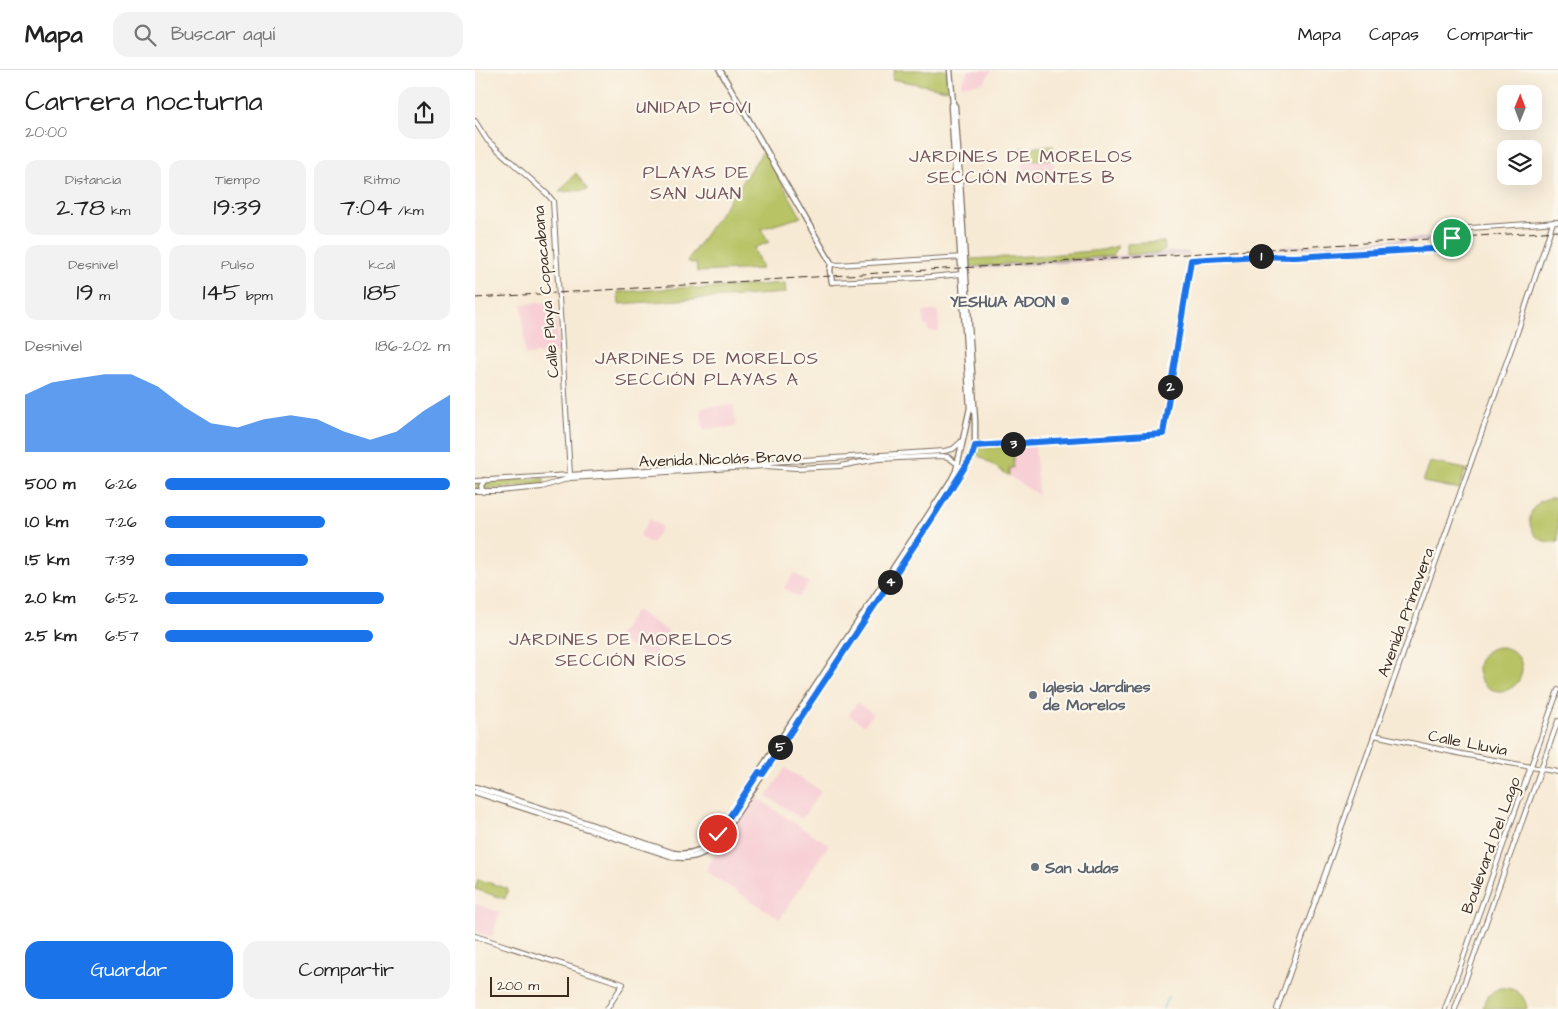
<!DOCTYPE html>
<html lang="es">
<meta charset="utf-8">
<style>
body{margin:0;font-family:"Architects Daughter",sans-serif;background:#f2f2f2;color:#222;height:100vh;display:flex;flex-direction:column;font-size:19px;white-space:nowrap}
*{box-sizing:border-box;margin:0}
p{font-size:16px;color:#767676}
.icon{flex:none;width:28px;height:28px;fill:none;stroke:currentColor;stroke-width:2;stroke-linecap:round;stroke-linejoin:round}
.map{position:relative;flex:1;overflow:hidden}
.drawer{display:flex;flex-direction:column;background:#fff;width:475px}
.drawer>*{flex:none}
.needle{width:32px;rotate:1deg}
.buttons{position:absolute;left:1022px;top:15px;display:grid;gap:10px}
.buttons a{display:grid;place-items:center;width:45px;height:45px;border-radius:10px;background:#fff;box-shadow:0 5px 20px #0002;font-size:25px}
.scale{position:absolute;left:15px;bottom:12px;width:79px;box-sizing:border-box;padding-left:5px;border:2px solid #3b2a1e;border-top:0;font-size:14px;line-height:18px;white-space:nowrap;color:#3b2a1e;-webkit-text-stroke:4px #fbf7ec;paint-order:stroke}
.pin{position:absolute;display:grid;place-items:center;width:42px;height:42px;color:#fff;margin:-21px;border:2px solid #fff;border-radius:50%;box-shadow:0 1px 5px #0007}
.km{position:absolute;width:25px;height:25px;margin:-12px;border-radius:50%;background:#222;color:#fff;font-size:14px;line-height:25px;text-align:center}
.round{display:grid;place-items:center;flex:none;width:52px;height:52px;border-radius:15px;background:#f2f2f2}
.summary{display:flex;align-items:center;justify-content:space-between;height:85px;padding:0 25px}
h1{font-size:28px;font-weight:600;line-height:38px}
.figures{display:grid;grid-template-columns:repeat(3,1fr);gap:8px;height:85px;padding:5px 25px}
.figures div{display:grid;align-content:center;border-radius:12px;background:#f2f2f2;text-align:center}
.figures b{font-size:25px;font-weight:600}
.figures small{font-size:14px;font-weight:400}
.figures p{font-size:14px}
.chart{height:140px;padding:10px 25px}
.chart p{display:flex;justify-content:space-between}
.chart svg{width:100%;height:90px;margin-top:5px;fill:#1a73e8;opacity:.7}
.action{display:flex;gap:10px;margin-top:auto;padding:10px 25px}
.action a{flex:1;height:58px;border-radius:15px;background:#1a73e8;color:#fff;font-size:20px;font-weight:600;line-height:58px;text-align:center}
.action a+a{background:#f2f2f2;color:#222}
ul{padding:0 25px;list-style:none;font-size:16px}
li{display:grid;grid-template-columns:80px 60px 1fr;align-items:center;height:38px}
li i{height:12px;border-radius:6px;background:#1a73e8}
header{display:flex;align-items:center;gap:30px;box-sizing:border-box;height:70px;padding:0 25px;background:#fff;border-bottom:1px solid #e0e0e0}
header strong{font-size:24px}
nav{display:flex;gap:28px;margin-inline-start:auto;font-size:18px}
.search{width:350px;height:45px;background:#f2f2f2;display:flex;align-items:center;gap:12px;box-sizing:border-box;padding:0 18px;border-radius:15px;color:#767676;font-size:19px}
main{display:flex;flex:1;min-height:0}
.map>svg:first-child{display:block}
.built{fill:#f7cfd5}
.industrial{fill:#d2bdc8}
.green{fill:#b7c365;stroke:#797642}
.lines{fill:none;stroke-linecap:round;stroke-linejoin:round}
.stream{stroke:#54c1cd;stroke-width:1}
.tertiary-casing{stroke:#7d6d5e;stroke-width:6}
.secondary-casing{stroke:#7d6d5e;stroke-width:7}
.tertiary{stroke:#fff;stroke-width:4}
.secondary{stroke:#fff;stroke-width:4.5}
.rail{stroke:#3b2a1e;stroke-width:1;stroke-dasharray:8 4;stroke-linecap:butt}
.route-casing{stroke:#fff;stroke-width:10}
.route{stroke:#1a73e8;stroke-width:6}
.worship-dot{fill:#6b7280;stroke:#fbf7ec;stroke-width:2}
.labels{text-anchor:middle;stroke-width:4.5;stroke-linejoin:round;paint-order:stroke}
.street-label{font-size:16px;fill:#3b2a1e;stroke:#fbf7ec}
.worship-label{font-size:16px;font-weight:bold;fill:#5b616d;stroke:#fbf7ec;text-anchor:start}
.neighbourhood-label{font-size:18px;letter-spacing:1px;fill:#75565d;stroke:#fbf7ec}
</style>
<header>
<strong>Mapa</strong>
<div class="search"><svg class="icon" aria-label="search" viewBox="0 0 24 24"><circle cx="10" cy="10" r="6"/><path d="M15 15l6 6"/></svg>Buscar aquí</div>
<nav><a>Mapa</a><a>Capas</a><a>Compartir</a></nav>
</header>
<main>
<section class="drawer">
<div class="summary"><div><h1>Carrera nocturna</h1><p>20:00</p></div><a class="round"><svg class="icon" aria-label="share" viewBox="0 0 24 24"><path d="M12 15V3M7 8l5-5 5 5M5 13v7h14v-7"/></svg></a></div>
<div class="figures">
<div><p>Distancia</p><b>2.78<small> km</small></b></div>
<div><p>Tiempo</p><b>19:39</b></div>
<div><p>Ritmo</p><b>7:04<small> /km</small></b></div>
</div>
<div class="figures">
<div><p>Desnivel</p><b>19<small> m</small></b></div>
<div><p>Pulso</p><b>145<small> bpm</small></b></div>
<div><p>kcal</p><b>185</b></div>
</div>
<div class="chart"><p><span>Desnivel</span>186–202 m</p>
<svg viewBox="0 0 160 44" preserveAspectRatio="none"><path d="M0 44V16L10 10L20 8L30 6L40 6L50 12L60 22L70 30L80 32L90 28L100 26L110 28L120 34L130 38L140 34L150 24L160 16V44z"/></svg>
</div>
<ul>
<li><b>500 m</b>6:26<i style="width:100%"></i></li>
<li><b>1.0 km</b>7:26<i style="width:56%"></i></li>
<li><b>1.5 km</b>7:39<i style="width:50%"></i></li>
<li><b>2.0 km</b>6:52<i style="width:77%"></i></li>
<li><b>2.5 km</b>6:57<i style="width:73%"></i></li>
</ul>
<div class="action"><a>Guardar</a><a>Compartir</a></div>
</section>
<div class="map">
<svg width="1083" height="939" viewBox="0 0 1083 939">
<rect width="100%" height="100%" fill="#fbf7ec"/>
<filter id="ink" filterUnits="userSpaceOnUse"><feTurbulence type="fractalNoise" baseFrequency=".02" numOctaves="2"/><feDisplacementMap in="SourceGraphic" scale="10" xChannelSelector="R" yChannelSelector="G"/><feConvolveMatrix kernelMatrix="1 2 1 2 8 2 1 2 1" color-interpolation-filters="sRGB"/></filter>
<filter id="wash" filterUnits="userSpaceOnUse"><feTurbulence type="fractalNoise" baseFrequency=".0096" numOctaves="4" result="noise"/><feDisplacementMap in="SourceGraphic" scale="20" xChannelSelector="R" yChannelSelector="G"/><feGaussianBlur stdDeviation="1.12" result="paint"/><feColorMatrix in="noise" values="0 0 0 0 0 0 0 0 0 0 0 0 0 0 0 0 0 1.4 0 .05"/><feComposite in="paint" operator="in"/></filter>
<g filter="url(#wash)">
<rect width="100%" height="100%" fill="#f7ead5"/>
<g class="built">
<polygon points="494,0 516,0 509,13 485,16"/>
<polygon points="579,89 580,109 548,111 547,91"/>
<polygon points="80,232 84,283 50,285 47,234"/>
<polygon points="463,241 464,261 453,261 453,256 449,256 448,241"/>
<polygon points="259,335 261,357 228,359 226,337"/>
<polygon points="560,375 563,425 534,406 534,398 538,398 538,376"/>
<polygon points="175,449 187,457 176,474 164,466"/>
<polygon points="319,503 334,513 324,527 309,518"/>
<polygon points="161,540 194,562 175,590 142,568"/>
<polygon points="382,633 398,643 389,655 374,645"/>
<polygon points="310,698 346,721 327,749 292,726"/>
<polygon points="278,725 327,758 354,774 305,849 230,801"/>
<polygon points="0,834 25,842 17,867 0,862"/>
</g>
<g class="industrial">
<polygon points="973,166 973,170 879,175 879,172"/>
<polygon points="877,172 877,175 793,180 794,178"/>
<polygon points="708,181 715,183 715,185 493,199 493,197"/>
</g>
<g class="green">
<polygon points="419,0 471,0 472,20 417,9"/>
<polygon points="578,76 579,89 547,91 546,78"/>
<polygon points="289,80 326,147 286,159 294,172 279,178 287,199 222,202 221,193 217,193 212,191"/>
<polygon points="101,103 113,120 84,122"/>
<polygon points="689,172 690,180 683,183 651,185 651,174"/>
<polygon points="643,176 638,186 493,197 493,190 495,189 573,185 627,180"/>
<polygon points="310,213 311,223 144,234 143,222 218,217 224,219"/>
<polygon points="538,376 538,398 534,398 534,406 501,384 503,378"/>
<polygon points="955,392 991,399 984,419 948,412"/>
<polygon points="69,408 69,414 17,419 0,419 0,412 9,413 21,410"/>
<path d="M1074,428H1083V472C1052,477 1043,436 1074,428Z"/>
<circle cx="1025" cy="599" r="22"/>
<polygon points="3,809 33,819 30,829 0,819"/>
<path d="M1025,918C1040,917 1050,924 1052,939H1008C1010,928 1015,922 1025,918Z"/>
</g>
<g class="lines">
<polyline class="stream" points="688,939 693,926"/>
</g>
</g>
<g filter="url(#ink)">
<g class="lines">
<defs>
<g id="tertiary">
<polyline points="0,51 12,70 72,124 78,131 95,404"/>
<polyline points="356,193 362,195 488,187"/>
<polyline points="357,212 444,208 487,204"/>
<polyline points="500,376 688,364 716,190 783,186 820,187 973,178 980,159 1083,152"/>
<polyline points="0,411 469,381 478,379 487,371"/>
<polyline points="0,421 24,421 67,417 95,408 290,396 321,398 365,396 403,389 467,386 473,387 489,399"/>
<polyline points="8,422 6,416 10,410"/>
<polyline points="899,665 987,684 1083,702"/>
<polyline points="0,866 148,914 132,939"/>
<polyline points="802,939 1043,260 1078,152"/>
<polyline points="970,939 1083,620"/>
<polyline points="980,939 1083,651"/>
</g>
<g id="secondary">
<polyline points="245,0 356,193 355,201 357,212"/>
<path d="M0,717L88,745L198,783C216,786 233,779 243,764L477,409L481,401L495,338L476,36L478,34L475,0"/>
<path d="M0,722L199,787C219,790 235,783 247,766L456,450L497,386L500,376V351L483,80L480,36L478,34"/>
</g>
</defs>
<use href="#tertiary" class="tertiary-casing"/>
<use href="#secondary" class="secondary-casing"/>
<use href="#tertiary" class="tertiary"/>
<use href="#secondary" class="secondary"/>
<polyline class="rail" points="0,228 1083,161"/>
</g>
</g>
<g class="lines" filter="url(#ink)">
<defs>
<polyline id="route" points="243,764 284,702 288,704 456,450 497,386 500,376 688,364 716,190 783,186 820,187 973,178 977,168"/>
</defs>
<use href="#route" class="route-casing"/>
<use href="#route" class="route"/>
</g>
<g class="worship-dot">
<circle cx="590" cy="231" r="5"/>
<circle cx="558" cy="625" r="5"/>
<circle cx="560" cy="797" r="5"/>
</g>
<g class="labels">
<g class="street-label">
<text transform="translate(70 222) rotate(-95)" y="6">Calle Playa Copacabana</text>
<text transform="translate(245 388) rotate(-2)" y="6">Avenida Nicolás Bravo</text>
<text transform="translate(930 542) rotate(-70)" y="6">Avenida Primavera</text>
<text transform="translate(993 672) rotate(11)" y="6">Calle Lluvia</text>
<text transform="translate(1015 775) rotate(-70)" y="6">Boulevard Del Lago</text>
</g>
<g class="worship-label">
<text x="580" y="237" text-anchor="end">YESHUA ADON</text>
<text x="568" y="622">Iglesia Jardines<tspan x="568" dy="18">de Morelos</tspan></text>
<text x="570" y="803">San Judas</text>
</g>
<g class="neighbourhood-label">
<text x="219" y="43">UNIDAD FOVI</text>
<text x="546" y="92">JARDINES DE MORELOS<tspan x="546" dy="21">SECCIÓN MONTES B</tspan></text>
<text x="221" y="108">PLAYAS DE<tspan x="221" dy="21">SAN JUAN</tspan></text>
<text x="232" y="294">JARDINES DE MORELOS<tspan x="232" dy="21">SECCIÓN PLAYAS A</tspan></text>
<text x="146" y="575">JARDINES DE MORELOS<tspan x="146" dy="21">SECCIÓN RÍOS</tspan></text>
</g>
</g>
</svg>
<div class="buttons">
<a><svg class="needle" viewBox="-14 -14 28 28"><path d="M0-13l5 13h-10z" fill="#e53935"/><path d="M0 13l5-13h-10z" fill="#767676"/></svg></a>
<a><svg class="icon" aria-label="layers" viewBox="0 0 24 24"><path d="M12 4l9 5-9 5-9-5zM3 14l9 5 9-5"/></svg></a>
</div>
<div class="scale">200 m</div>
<div class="pin" style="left:977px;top:168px;background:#1e9e55"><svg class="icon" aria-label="arrive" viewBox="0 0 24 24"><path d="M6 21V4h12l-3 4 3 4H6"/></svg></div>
<div class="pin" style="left:243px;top:764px;background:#d93025"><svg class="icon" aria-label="check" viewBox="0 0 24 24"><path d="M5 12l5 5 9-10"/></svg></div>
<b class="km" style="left:786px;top:186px">1</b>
<b class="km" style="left:695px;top:317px">2</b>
<b class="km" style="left:538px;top:374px">3</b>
<b class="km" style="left:415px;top:512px">4</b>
<b class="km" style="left:305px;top:677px">5</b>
</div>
</main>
